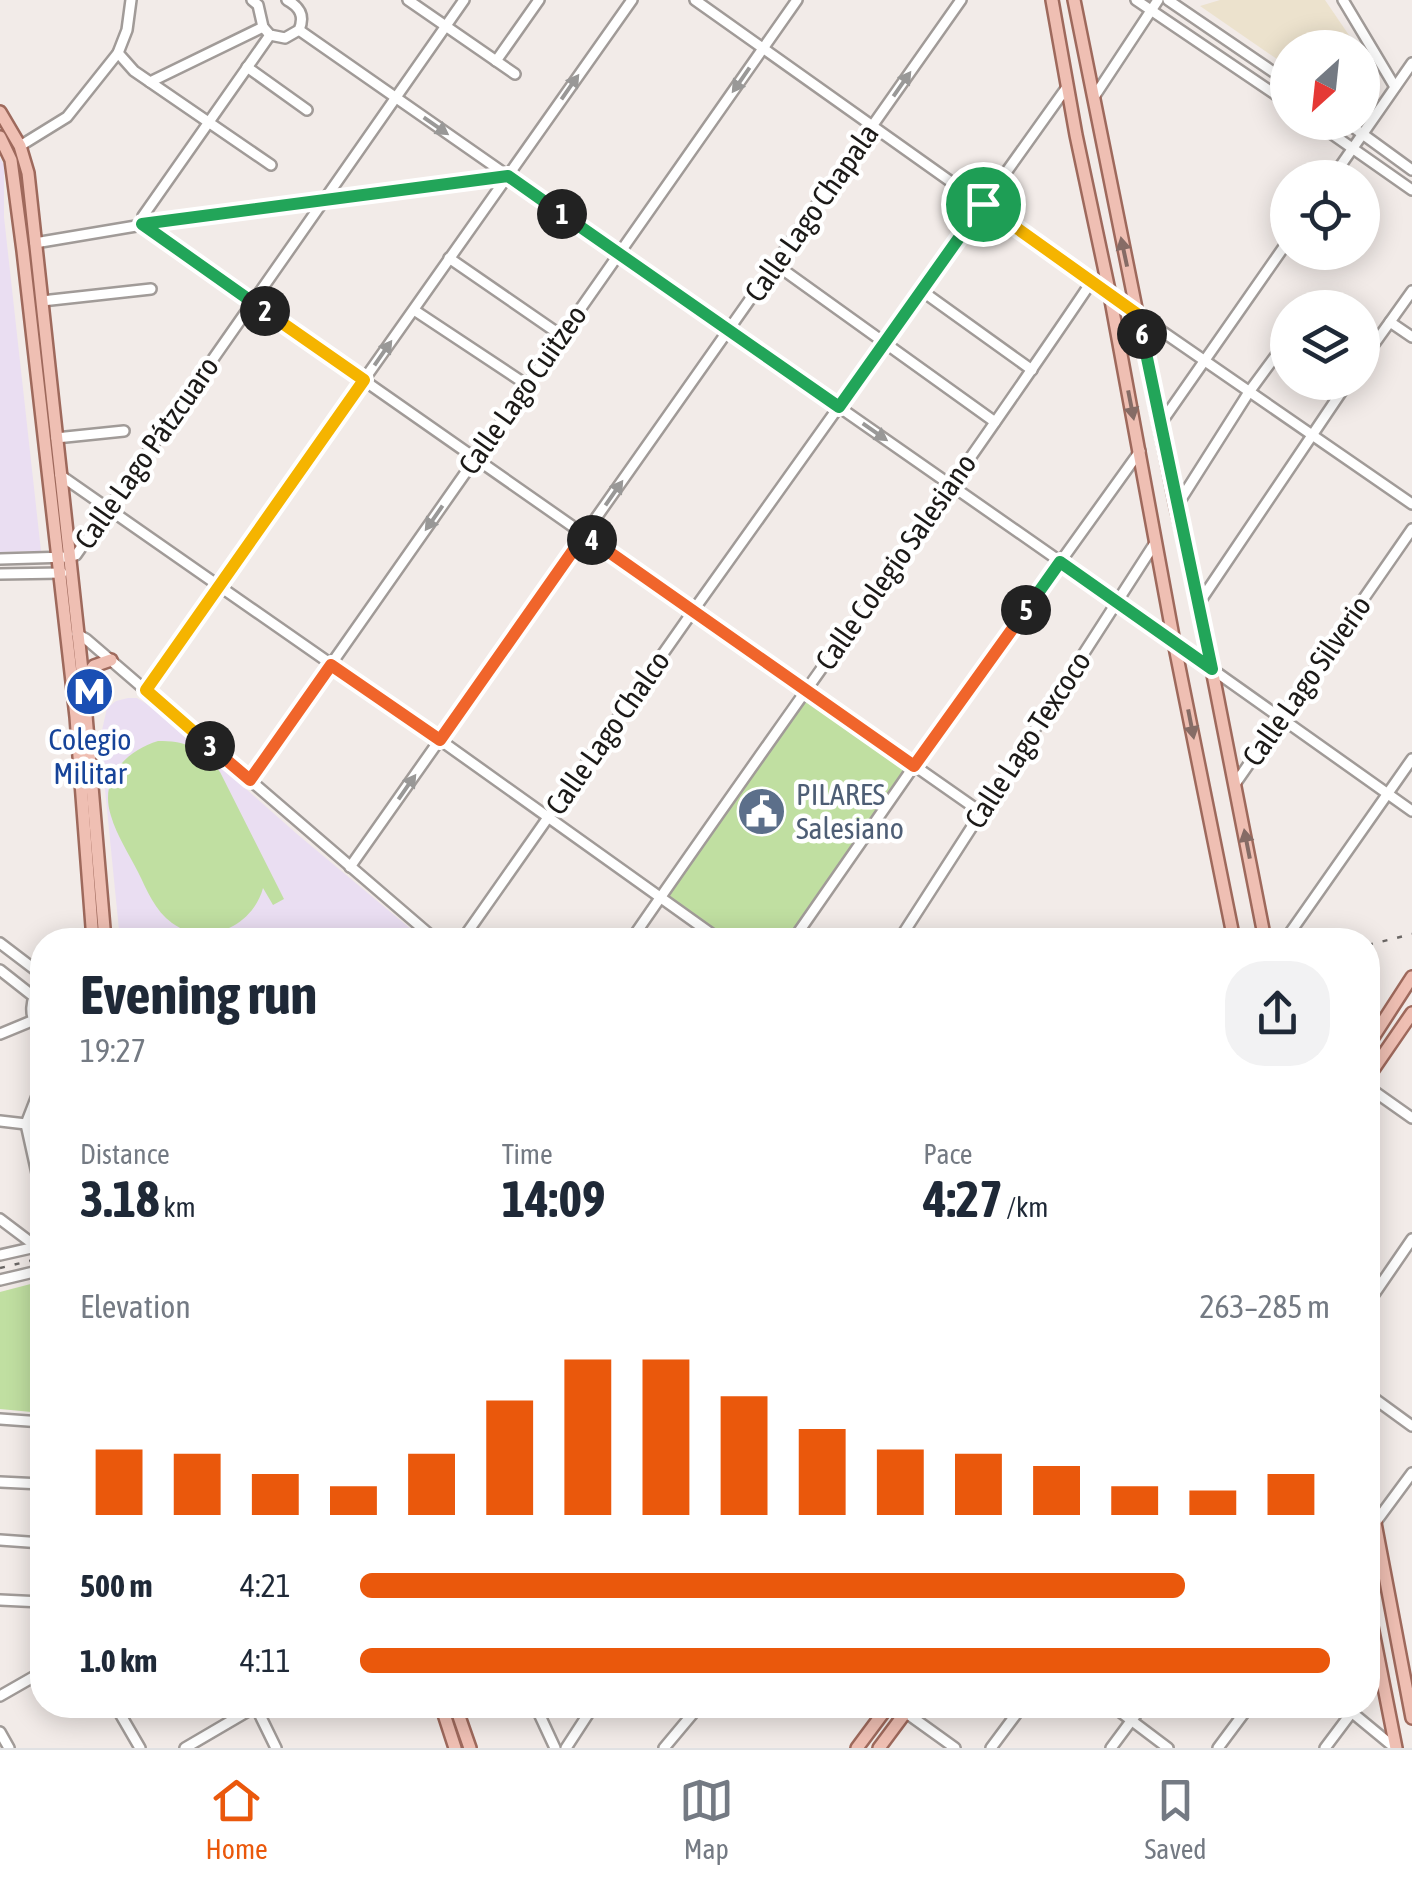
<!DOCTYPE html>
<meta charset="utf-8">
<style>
body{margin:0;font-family:"Asap Condensed",sans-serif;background:#f2f2f3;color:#1f2937;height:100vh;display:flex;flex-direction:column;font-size:38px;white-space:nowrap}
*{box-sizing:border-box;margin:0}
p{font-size:32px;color:#747a83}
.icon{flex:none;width:55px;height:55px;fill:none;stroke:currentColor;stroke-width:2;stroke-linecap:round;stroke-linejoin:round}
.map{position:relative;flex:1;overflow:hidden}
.drawer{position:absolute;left:30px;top:928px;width:1350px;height:790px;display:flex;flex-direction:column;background:#fff;border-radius:40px;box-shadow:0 5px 25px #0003}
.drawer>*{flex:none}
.needle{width:65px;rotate:207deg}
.fabs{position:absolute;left:1270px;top:30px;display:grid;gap:20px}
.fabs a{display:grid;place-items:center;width:110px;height:110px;border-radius:50%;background:#fff;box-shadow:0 5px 25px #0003;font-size:50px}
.pin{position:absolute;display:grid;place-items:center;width:85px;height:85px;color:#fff;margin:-42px;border:5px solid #fff;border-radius:50%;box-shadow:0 2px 10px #0007}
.km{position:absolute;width:50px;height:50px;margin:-25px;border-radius:50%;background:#222;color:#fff;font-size:28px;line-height:50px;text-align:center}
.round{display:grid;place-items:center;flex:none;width:105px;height:105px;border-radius:40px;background:#f2f2f3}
.head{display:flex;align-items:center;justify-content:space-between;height:170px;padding:0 50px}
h1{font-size:55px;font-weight:700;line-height:75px}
.stats{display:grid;grid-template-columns:repeat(3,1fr);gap:15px;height:170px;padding:10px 50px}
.stats div{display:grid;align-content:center}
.stats b{font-size:50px;font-weight:700}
.stats small{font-size:28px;font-weight:400}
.stats p{font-size:28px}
.chart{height:280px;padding:20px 50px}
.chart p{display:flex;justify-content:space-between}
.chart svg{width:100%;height:180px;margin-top:10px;stroke:#ea580c;stroke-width:6}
ul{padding:0 50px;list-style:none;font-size:32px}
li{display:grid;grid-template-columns:160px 120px 1fr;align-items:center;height:75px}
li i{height:25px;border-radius:12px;background:#ea580c}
.menu{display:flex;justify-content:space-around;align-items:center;height:140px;border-top:2px solid #e0e1e3;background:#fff;font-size:28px;color:#747a83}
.menu a{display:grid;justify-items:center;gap:5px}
.menu .on{color:#ea580c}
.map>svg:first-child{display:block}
.commercial{fill:#ece2cd}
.education{fill:#eadef2}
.green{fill:#c0dfa1}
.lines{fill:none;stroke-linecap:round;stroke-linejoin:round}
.minor-casing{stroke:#a19b98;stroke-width:14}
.major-casing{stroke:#9e695c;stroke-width:16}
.minor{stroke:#fff;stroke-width:9}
.major{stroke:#efbfb3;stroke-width:11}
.rail{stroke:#6b6765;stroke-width:2.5;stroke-dasharray:5 10;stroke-linecap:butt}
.oneway{fill:#999897}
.oneway2{fill:#866c66}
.split-1-casing{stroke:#fff;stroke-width:20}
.split-2-casing{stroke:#fff;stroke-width:20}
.split-3-casing{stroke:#fff;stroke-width:20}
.split-4-casing{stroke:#fff;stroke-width:20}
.split-5-casing{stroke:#fff;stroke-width:20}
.split-6-casing{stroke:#fff;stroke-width:20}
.split-7-casing{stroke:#fff;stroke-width:20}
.split-1{stroke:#22a559;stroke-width:12}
.split-2{stroke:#22a559;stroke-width:12}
.split-3{stroke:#f5b400;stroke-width:12}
.split-4{stroke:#f0652b;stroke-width:12}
.split-5{stroke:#f0652b;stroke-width:12}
.split-6{stroke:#22a559;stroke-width:12}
.split-7{stroke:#f5b400;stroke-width:12}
.labels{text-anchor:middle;stroke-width:9;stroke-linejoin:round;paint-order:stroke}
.street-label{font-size:30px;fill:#1c1a18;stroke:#fff}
.transit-label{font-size:30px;fill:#164399;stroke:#fff}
.service-label{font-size:30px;fill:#4e5e75;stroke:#fff;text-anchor:start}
</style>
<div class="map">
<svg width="1412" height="1748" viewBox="0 0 1412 1748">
<rect width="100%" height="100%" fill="#f2ebe8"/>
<polygon class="commercial" points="1220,0 1325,0 1357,47 1288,48 1287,66 1200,6"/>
<g class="education">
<polygon points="0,158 4,165 4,217 41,551 0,552"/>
<polygon points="128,698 137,698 158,711 297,834 424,940 120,940 100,739 107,708 116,701"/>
</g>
<g class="green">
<polygon points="805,699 907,771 787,940 727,940 666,897"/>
<path d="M158,741C188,741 202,748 220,772L284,899L273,905L263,888C253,926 206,948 172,923C155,911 147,890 138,872C129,854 117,836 111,816C99,779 125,751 158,741Z"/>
<polygon points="42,1281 42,1413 0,1409 0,1292"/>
</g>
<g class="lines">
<defs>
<g id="minor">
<path d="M252,0L258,5L263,27L270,35L285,38L299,30C305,16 300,7 287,0"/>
<polyline points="408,0 515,74"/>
<polyline points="695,0 1137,314 1412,504"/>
<polyline points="1136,0 1288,103"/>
<polyline points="1168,0 1288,82"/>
<polyline points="1343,0 1395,87"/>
<polyline points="299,30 1061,562 1412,811"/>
<polyline points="270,35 143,216 142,225 982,813"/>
<polyline points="118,53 134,71 271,165"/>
<polyline points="496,61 539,0"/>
<polyline points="247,67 307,110"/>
<polyline points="150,82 263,27"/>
<polyline points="1094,97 1158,0"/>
<polyline points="1315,122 1412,190"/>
<polyline points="1346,122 1412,170"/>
<polyline points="20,146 67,117 118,53 127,30 131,0"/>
<polyline points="1332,178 1412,63"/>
<polyline points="35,243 142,225 508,176"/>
<polyline points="449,258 562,336"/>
<polyline points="775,264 995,422"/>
<polyline points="922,291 1032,370"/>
<polyline points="42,301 151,289"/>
<polyline points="414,310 527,385"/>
<polyline points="1390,322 1412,337"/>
<polyline points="1362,361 1412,291"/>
<polyline points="1161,423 1288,241"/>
<polyline points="56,438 124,431"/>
<polyline points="60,475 440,740 720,940"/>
<polyline points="1176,507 1249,392 1288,339"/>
<polyline points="0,559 68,557 76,555 464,0"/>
<polyline points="0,574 62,573"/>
<polyline points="1199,603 1348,382"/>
<polyline points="77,634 86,639 436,940"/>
<polyline points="145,690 632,0"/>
<polyline points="250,780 797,0"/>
<polyline points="1235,784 1412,529"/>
<polyline points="350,867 961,0"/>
<polyline points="462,940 693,611 1067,87"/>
<path d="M631,940C783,719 942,504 1092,281"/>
<polyline points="793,940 914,766 1140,451"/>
<polyline points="899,940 1155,543"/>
<polyline points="1285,940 1412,759"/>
<polyline points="0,943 42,975"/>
<polyline points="0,970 33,996"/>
<path d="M42,982C30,999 27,1017 42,1033"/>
<polyline points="0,1034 34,1020"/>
<polyline points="42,1083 26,1124 42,1196"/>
<polyline points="1368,1087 1412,1118"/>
<polyline points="0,1121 26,1124"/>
<polyline points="0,1219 37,1247"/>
<polyline points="0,1255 40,1246"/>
<polyline points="0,1280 42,1270"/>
<polyline points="1368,1303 1412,1239"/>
<polyline points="1368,1394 1412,1426"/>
<polyline points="0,1419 42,1422"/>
<polyline points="0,1482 42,1484"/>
<polyline points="1375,1523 1412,1473"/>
<polyline points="0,1540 42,1543"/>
<polyline points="0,1600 42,1602"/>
<polyline points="0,1696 42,1672"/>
<polyline points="115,1705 140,1748"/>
<polyline points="255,1705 276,1748"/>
<polyline points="535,1705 555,1748"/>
<polyline points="1111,1705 1168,1748"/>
<polyline points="1343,1705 1395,1748"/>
<polyline points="334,1707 339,1705"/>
<polyline points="905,1712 955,1748"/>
<polyline points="0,1732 9,1748"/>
<polyline points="185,1748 255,1707"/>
<polyline points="566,1748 594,1705"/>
<polyline points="664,1748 700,1705"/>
<polyline points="991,1748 1023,1705"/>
<polyline points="1111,1748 1143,1705"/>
<polyline points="1218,1748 1250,1705"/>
<polyline points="1325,1748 1352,1712"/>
</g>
<g id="major">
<polyline points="1052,0 1076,135 1110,295 1174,642 1234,940"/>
<polyline points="1074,0 1176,507 1199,603 1265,940"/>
<polyline points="0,112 20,146 28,173 83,680 105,940"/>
<polyline points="0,137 11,160 23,251 76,717 93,940"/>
<polyline points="83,680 94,666 111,660"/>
<polyline points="1368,1045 1412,977"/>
<polyline points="1368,1077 1412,1013"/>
<polyline points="1368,1486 1412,1718"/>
<polyline points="1368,1606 1396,1748"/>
<polyline points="441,1705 455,1748"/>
<polyline points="455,1705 470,1748"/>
<polyline points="857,1748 889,1705"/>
<polyline points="879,1748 911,1705"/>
</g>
</defs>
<use href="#minor" class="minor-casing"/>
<use href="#major" class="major-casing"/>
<use href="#minor" class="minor"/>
<use href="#major" class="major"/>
<g class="rail">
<polyline points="1368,945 1412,934"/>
<polyline points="0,1268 42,1258"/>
</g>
</g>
<defs><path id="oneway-solid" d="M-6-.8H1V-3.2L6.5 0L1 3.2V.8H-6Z" transform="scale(2.5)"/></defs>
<g class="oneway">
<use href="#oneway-solid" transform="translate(741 80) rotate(125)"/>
<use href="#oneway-solid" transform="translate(902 84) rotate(-55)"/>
<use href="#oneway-solid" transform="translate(570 87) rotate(-55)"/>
<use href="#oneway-solid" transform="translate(436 126) rotate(35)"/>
<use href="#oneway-solid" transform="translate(383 353) rotate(-55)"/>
<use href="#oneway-solid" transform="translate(875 432) rotate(35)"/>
<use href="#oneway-solid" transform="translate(614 493) rotate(-55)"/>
<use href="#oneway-solid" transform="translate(434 518) rotate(125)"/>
<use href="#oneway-solid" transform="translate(407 787) rotate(-55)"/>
</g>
<g class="oneway2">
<use href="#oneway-solid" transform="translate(1124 252) rotate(-102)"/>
<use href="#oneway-solid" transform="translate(1131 405) rotate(79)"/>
<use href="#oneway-solid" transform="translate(1191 724) rotate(79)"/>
<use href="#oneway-solid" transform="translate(1247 844) rotate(-101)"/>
</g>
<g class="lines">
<defs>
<polyline id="split-1" points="562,214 839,407 983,204"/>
<polyline id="split-2" points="265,311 142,224 508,176 562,214"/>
<polyline id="split-3" points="210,746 146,690 364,380 265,311"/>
<polyline id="split-4" points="210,746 250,780 331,665 440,740 584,535 592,540"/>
<polyline id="split-5" points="592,540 914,766 1026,610"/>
<polyline id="split-6" points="1026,610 1060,562 1212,669 1142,334"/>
<polyline id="split-7" points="983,204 1137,314 1142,334"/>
</defs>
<use href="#split-1" class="split-1-casing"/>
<use href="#split-2" class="split-2-casing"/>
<use href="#split-3" class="split-3-casing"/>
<use href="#split-4" class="split-4-casing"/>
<use href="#split-5" class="split-5-casing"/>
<use href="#split-6" class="split-6-casing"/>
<use href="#split-7" class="split-7-casing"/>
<use href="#split-1" class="split-1"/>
<use href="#split-2" class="split-2"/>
<use href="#split-3" class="split-3"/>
<use href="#split-4" class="split-4"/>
<use href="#split-5" class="split-5"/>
<use href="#split-6" class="split-6"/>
<use href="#split-7" class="split-7"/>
</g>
<defs>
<symbol id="metro-disc" viewBox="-11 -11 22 22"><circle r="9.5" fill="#1a4fb4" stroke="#fff"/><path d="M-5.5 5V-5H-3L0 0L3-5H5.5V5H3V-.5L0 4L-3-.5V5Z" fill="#fff"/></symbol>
<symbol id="civic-disc" viewBox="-11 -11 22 22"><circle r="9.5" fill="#5c6f8a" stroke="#fff"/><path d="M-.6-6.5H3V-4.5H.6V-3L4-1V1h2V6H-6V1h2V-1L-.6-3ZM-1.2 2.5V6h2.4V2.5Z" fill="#fff"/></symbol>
</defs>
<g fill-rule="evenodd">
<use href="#metro-disc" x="62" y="664" width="55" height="55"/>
<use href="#civic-disc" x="734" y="784" width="55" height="55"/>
</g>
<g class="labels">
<g class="street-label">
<text transform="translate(812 213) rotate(-55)" y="10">Calle Lago Chapala</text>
<text transform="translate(523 390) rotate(-55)" y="10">Calle Lago Cuitzeo</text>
<text transform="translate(147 453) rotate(-55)" y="10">Calle Lago Pátzcuaro</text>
<text transform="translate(896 562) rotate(-55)" y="10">Calle Colegio Salesiano</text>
<text transform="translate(1307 681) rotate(-55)" y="10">Calle Lago Silverio</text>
<text transform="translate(608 733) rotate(-55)" y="10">Calle Lago Chalco</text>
<text transform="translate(1028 740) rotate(-57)" y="10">Calle Lago Texcoco</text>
</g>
<g class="transit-label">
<text x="90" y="750">Colegio<tspan x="90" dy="34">Militar</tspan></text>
</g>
<g class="service-label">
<text x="796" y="805">PILARES<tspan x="796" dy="34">Salesiano</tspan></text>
</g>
</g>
</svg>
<div class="fabs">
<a><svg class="needle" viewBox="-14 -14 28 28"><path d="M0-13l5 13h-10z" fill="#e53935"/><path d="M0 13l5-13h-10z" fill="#747a83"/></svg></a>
<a><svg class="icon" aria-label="locate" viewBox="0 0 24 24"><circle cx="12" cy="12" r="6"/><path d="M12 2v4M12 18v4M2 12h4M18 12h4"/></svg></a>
<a><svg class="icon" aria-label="layers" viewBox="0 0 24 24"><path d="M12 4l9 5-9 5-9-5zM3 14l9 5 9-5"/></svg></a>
</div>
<div class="pin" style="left:983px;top:204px;background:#1e9e55"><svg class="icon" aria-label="arrive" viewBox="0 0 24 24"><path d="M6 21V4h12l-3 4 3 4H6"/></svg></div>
<b class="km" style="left:562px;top:214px">1</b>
<b class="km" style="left:265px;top:311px">2</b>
<b class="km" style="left:210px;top:746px">3</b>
<b class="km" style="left:592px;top:540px">4</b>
<b class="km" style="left:1026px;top:610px">5</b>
<b class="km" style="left:1142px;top:334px">6</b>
<section class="drawer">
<div class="head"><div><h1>Evening run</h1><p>19:27</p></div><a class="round"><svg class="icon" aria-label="share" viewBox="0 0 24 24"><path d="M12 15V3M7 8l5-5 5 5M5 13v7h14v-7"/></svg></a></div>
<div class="stats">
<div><p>Distance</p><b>3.18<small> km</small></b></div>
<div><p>Time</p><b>14:09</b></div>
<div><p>Pace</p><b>4:27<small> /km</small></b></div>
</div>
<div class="chart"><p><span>Elevation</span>263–285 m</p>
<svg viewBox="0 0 160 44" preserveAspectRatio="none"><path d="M5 44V28M15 44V29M25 44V34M35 44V37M45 44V29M55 44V16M65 44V6M75 44V6M85 44V15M95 44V23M105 44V28M115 44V29M125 44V32M135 44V37M145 44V38M155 44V34"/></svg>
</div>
<ul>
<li><b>500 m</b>4:21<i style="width:85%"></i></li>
<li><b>1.0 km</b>4:11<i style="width:100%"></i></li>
</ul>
</section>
</div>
<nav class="menu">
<a class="on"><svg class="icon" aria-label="home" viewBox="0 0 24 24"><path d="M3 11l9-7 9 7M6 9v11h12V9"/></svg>Home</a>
<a><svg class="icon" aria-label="map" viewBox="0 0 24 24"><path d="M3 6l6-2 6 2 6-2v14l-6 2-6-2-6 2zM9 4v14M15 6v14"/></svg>Map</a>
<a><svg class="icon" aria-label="saved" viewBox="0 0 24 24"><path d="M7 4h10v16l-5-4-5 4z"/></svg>Saved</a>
</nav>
